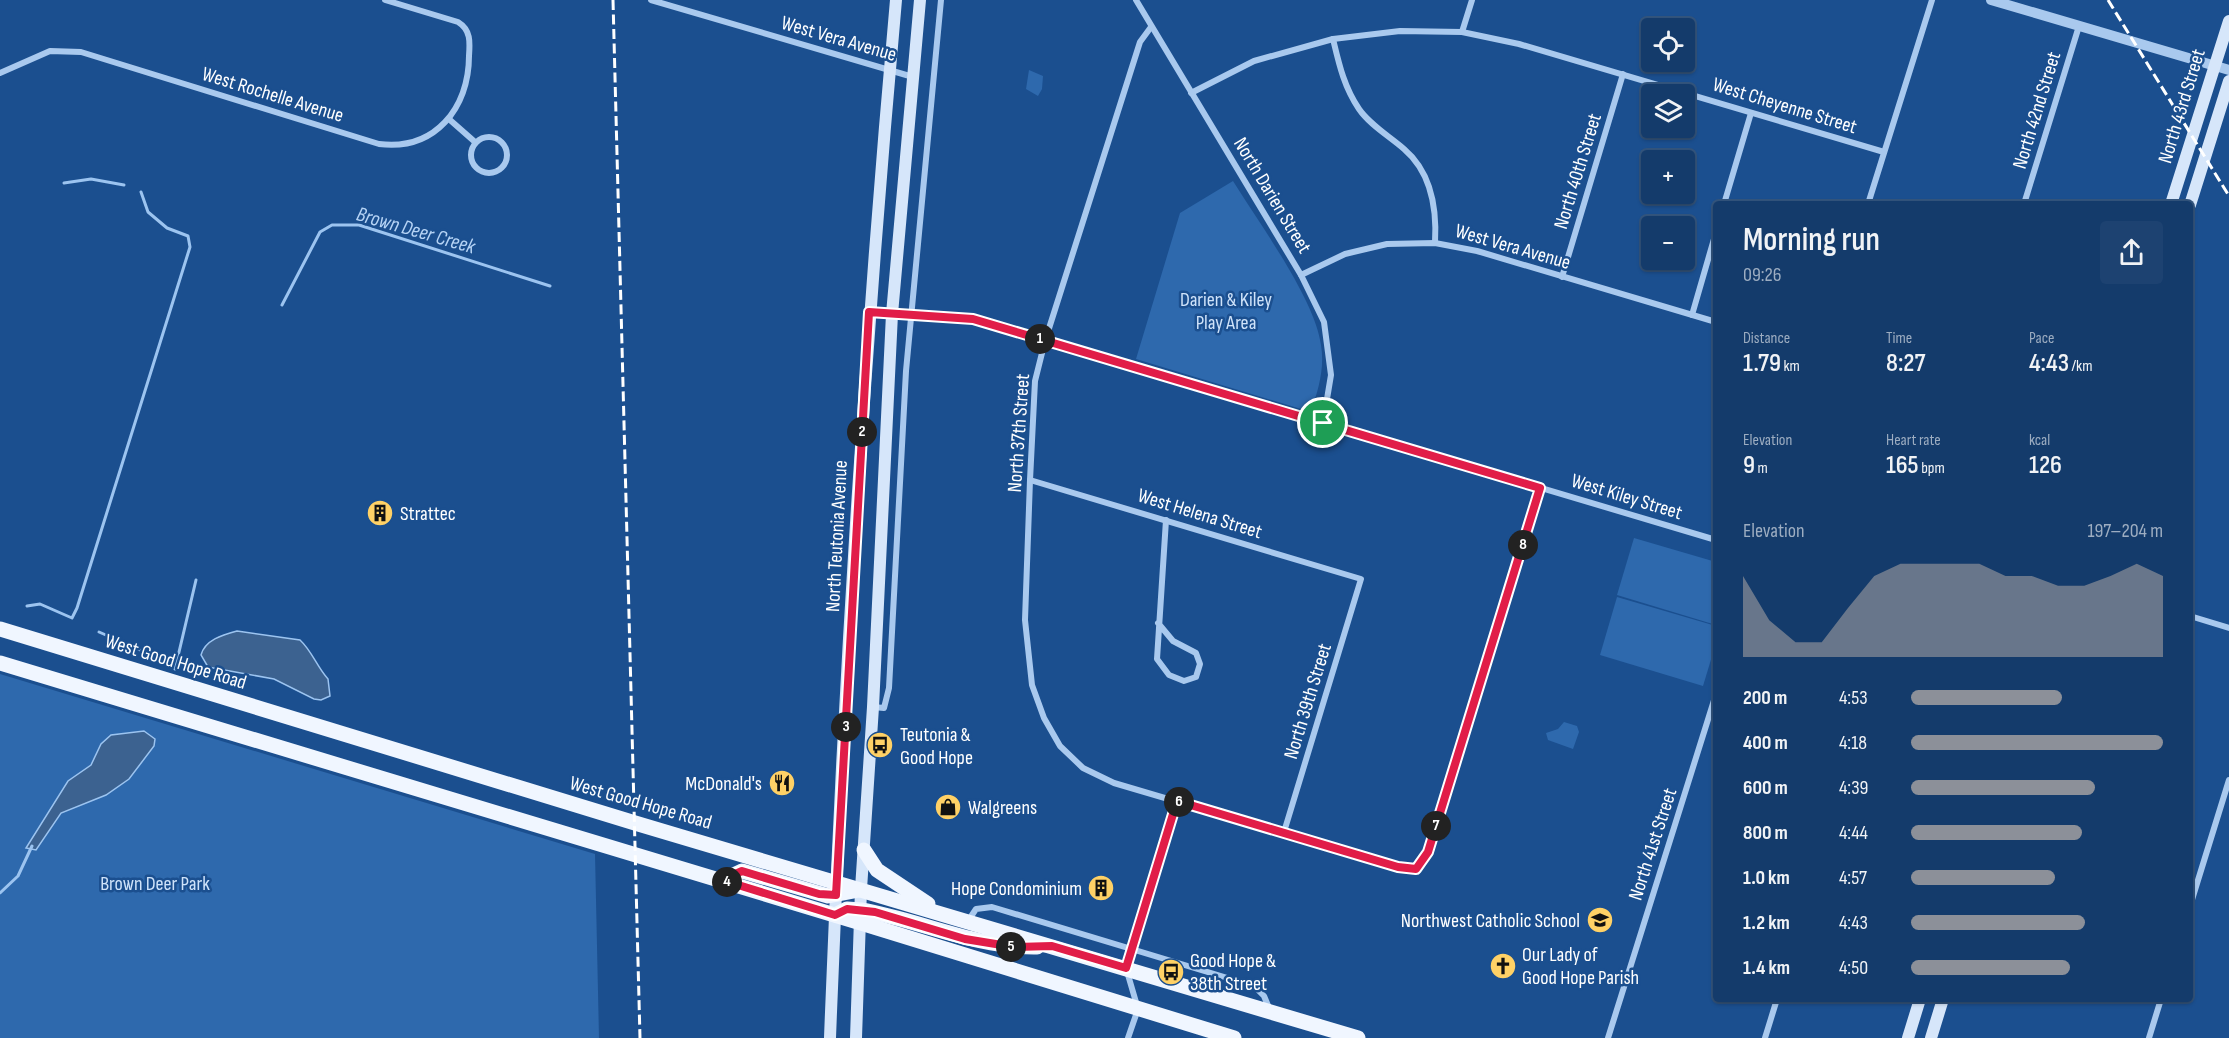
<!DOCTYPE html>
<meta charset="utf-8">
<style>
body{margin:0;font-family:"Sofia Sans Condensed",sans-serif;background:#1d4271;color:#f1f3f6;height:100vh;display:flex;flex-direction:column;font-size:22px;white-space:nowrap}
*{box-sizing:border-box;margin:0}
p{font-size:20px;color:#9dadc1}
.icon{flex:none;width:33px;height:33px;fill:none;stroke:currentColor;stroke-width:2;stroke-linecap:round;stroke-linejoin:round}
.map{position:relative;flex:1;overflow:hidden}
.details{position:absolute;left:1713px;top:201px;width:480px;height:801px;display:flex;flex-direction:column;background:#143b6b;border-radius:6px;box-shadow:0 2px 4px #0004,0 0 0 2px #33557e}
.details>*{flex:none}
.tools{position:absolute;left:1641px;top:18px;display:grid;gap:12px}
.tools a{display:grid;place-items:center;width:54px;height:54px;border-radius:6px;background:#143b6b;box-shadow:0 2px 4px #0004,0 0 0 2px #33557e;font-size:30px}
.pin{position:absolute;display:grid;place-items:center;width:51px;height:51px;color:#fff;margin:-26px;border:3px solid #fff;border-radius:50%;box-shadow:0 2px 6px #0007}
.km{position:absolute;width:30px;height:30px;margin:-15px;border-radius:50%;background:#222;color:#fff;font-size:16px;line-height:30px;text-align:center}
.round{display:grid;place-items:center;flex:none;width:63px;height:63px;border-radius:6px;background:#1d4271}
.head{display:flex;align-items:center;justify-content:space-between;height:102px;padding:0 30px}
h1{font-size:33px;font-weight:600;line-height:45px}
.figures{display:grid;grid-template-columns:repeat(3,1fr);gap:9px;height:102px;padding:6px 30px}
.figures div{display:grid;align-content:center}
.figures b{font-size:26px;font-weight:600}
.figures small{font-size:16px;font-weight:400}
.figures p{font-size:16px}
.chart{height:168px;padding:12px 30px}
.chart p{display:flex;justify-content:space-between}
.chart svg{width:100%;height:108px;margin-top:6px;fill:#8c9099;opacity:.7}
ul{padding:0 30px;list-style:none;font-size:20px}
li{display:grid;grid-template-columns:96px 72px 1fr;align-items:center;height:45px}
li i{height:15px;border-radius:8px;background:#8c9099}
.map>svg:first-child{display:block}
.green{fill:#2e69ad}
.water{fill:#3c6290;stroke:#9cc4f0;stroke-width:1.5}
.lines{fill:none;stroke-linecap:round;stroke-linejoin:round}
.stream{stroke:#9cc4f0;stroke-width:3}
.minor{stroke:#a9c9ee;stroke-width:6}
.tertiary{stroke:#a9c9ee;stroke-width:10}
.secondary{stroke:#d6e6fa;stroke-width:12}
.primary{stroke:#f0f6ff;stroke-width:15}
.rail{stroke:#fff;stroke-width:3;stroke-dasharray:10 4.5;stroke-linecap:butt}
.route-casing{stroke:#fff;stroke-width:12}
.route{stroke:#e11d48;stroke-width:8}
.labels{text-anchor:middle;stroke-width:5;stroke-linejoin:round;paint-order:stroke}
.street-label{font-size:20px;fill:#fff;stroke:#1b4f8f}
.park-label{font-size:20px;fill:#cfe3fa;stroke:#1b4f8f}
.poi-label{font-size:20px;fill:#fff;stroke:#1b4f8f;text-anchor:start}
.water-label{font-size:21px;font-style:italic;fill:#b5d3f5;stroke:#1b4f8f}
</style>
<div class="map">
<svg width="2229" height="1038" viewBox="0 0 2229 1038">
<rect width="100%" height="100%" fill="#1b4f8f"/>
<g class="green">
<polygon points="1029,70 1043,76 1042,89 1038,96 1026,89"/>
<path d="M1233,181C1259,223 1315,299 1321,345C1325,369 1318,390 1311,412L1136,359L1180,213Z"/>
<polygon points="1634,538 1716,562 1716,625 1617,595"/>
<polygon points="1617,597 1716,626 1716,643 1703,686 1600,655"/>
<polygon points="0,674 595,854 599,1038 0,1038"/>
<polygon points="1564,722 1577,726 1579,732 1573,749 1548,740 1546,733 1558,729"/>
</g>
<g class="water">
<path d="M237,631L300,640C312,651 317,667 328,679L330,696L321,700L314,699L274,679L208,667L201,655C205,640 222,635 237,631Z"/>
<polygon points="144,731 155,739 154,746 129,779 106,795 61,813 36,850 26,848 68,781 91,765 101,744 111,735"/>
</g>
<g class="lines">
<g class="stream">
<polyline points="64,183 91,179 124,185"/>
<polyline points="282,305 320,232 332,225 359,225 550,286"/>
<polyline points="27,606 40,604 72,618 77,608 190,247 188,236 167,228 148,212 141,192"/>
<polyline points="99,632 147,653"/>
<polyline points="175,669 196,580"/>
<polyline points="0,893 18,876 32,846"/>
</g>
<g class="minor">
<polyline points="651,0 913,77"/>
<polyline points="1136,0 1301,275 1324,322 1331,375 1323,423"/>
<polyline points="1151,27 1140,42 1045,341 1035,381 1030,480 1025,620 1032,685 1044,718 1060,746 1083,768 1114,783 1398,867 1416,869 1428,852 1541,487"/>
<polyline points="1462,32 1472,0"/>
<path d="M1333,39C1339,64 1344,87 1359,109C1370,125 1389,136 1404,149C1431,172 1437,209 1435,243"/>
<path d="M0,73L50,51L81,52L379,144C435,151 469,108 469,56C470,42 471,30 458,22L385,0"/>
<polyline points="1191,93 1254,61 1333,39 1400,31 1462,32 1519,44 1884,152"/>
<polyline points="450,120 475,142"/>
<circle cx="489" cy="155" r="18"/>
<polyline points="1724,204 1751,113"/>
<polyline points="1868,204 1932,0"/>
<polyline points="2024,204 2079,26"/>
<polyline points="1301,275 1345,254 1387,244 1435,243 1477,251 1716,322"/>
<polyline points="1562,277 1623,74"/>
<polyline points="870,312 973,319 1716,540"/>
<polyline points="1692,315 1716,232"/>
<polyline points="1030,480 1361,579 1284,832"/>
<polyline points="2190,616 2229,628"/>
<polyline points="1158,623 1173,641 1196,653 1200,664 1196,677 1184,681 1169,675 1157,659 1166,520"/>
<polyline points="873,707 884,708 889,688 906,371 941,0"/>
<polyline points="2190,906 2229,780"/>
<polyline points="968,921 976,909 992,907 1254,986 1264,996 1269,1008"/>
<polyline points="1128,1038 1138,1009 1126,968 1177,801"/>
<polyline points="1608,1038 1716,694"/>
<polyline points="1765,1038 1777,999"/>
<polyline points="2149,1038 2161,999"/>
</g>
<polyline class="tertiary" points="1991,0 2229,70"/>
<g class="secondary">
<polyline points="2171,204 2229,21"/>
<polyline points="2190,205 2229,81"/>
<path d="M830,1038C843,692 865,345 896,0"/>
<polyline points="856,1038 861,889 873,707 892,314 920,0"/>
<polyline points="1908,1038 1920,999"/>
<polyline points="1931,1038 1943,999"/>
</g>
<g class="primary">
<polyline points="0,629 635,823 1358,1038"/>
<polyline points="0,663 861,923 1234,1038"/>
<polyline points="864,850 877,870 928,904"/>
<polyline points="721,881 742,871 828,896 859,890"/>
<path d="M835,915L847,909L861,910C920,920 975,948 1037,947"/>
</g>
<g class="rail">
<polyline points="613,0 640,1038"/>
<polyline points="2108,0 2229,196"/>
</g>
</g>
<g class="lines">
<defs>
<polygon id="route" points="869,312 973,319 1540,488 1428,852 1416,869 1398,867 1177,801 1126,968 1052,946 1014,947 965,939 875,912 847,909 835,915 722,880 742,871 819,894 836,895"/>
</defs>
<use href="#route" class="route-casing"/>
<use href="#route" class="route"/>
</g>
<defs>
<symbol id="building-disc" viewBox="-11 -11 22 22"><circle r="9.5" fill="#ffd166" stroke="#1b4f8f"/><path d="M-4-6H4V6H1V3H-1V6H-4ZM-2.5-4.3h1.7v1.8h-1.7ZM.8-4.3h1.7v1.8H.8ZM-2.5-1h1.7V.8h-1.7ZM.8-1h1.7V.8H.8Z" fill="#111"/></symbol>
<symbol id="bus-disc" viewBox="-11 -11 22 22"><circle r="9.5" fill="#ffd166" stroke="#1b4f8f"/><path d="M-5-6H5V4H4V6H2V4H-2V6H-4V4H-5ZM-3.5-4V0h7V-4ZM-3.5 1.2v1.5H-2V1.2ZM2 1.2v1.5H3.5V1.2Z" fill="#111"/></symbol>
<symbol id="restaurant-disc" viewBox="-11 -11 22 22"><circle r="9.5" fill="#ffd166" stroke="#1b4f8f"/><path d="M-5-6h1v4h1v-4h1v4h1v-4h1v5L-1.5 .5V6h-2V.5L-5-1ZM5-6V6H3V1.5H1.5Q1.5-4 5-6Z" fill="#111"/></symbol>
<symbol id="shop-disc" viewBox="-11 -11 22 22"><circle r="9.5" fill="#ffd166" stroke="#1b4f8f"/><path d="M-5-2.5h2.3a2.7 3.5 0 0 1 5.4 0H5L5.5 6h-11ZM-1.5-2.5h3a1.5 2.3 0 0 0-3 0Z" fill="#111"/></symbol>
<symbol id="school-disc" viewBox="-11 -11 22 22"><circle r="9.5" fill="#ffd166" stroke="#1b4f8f"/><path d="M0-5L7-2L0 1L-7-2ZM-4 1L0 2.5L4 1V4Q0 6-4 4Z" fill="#111"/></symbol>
<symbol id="church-disc" viewBox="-11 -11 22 22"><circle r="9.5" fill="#ffd166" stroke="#1b4f8f"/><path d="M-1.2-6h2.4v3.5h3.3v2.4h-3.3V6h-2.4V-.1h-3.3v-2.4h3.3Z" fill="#111"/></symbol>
</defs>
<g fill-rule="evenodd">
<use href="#building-disc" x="365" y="498" width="30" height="30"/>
<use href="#bus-disc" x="865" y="730" width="30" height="30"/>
<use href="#restaurant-disc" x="767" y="768" width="30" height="30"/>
<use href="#shop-disc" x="933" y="792" width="30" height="30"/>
<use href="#building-disc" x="1086" y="873" width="30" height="30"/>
<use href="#school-disc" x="1585" y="905" width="30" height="30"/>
<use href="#church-disc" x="1488" y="951" width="30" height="30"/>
<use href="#bus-disc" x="1156" y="957" width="30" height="30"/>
</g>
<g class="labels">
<g class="street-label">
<text transform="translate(839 38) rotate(16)" y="7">West Vera Avenue</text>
<text transform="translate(273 94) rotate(17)" y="7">West Rochelle Avenue</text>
<text transform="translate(1785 105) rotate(17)" y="7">West Cheyenne Street</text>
<text transform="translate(2181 106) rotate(-73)" y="7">North 43rd Street</text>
<text transform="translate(2036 110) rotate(-73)" y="7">North 42nd Street</text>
<text transform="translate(1577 171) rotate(-73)" y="7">North 40th Street</text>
<text transform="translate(1273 195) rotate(59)" y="7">North Darien Street</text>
<text transform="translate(1513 246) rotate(16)" y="7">West Vera Avenue</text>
<text transform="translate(1018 433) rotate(-86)" y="7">North 37th Street</text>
<text transform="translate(1627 496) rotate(17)" y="7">West Kiley Street</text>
<text transform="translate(1200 513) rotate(17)" y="7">West Helena Street</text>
<text transform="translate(836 536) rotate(-87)" y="7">North Teutonia Avenue</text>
<text transform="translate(176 661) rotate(17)" y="7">West Good Hope Road</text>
<text transform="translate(1307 701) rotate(-73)" y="7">North 39th Street</text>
<text transform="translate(641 802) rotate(16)" y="7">West Good Hope Road</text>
<text transform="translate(1652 844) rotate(-72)" y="7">North 41st Street</text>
</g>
<g class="park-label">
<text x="1226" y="306">Darien &amp; Kiley<tspan x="1226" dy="23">Play Area</tspan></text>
<text x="155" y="890">Brown Deer Park</text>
</g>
<g class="poi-label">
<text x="400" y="520">Strattec</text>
<text x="900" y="741">Teutonia &amp;<tspan x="900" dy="23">Good Hope</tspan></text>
<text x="762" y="790" text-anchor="end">McDonald's</text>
<text x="968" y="814">Walgreens</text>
<text x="1082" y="895" text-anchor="end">Hope Condominium</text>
<text x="1580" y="927" text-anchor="end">Northwest Catholic School</text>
<text x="1522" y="961">Our Lady of<tspan x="1522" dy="23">Good Hope Parish</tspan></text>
<text x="1190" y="967">Good Hope &amp;<tspan x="1190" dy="23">38th Street</tspan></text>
</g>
<g class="water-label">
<text transform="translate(416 230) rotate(16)" y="7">Brown Deer Creek</text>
</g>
</g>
</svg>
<div class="tools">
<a><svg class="icon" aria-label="locate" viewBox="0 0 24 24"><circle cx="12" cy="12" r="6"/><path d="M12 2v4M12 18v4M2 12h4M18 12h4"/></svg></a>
<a><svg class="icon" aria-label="layers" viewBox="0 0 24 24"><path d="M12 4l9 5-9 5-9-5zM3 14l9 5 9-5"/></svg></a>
<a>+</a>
<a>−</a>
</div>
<div class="pin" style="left:1323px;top:423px;background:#1e9e55"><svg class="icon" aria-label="arrive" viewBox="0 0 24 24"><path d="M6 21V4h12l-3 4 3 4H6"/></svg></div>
<b class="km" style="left:1040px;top:339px">1</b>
<b class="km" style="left:862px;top:432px">2</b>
<b class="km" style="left:846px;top:727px">3</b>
<b class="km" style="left:727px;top:882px">4</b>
<b class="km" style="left:1011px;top:947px">5</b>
<b class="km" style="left:1179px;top:802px">6</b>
<b class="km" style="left:1436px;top:826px">7</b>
<b class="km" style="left:1523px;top:545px">8</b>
<section class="details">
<div class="head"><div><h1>Morning run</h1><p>09:26</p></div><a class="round"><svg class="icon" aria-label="share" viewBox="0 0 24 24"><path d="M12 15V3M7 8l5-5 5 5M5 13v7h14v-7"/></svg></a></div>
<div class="figures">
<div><p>Distance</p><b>1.79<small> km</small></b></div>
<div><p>Time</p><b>8:27</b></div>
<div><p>Pace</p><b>4:43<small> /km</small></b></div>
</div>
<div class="figures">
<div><p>Elevation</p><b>9<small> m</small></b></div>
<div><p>Heart rate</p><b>165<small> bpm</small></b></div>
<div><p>kcal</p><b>126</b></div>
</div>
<div class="chart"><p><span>Elevation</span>197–204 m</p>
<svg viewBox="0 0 160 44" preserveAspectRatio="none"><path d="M0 44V11L10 29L20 38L30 38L40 24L50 11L60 6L70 6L80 6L90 6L100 11L110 11L120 15L130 15L140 11L150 6L160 11V44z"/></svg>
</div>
<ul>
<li><b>200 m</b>4:53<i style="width:60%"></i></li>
<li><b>400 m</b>4:18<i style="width:100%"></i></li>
<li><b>600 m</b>4:39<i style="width:73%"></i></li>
<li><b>800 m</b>4:44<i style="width:68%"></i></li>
<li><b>1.0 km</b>4:57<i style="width:57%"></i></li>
<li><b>1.2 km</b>4:43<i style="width:69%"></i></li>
<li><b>1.4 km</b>4:50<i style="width:63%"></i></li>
</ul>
</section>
</div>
